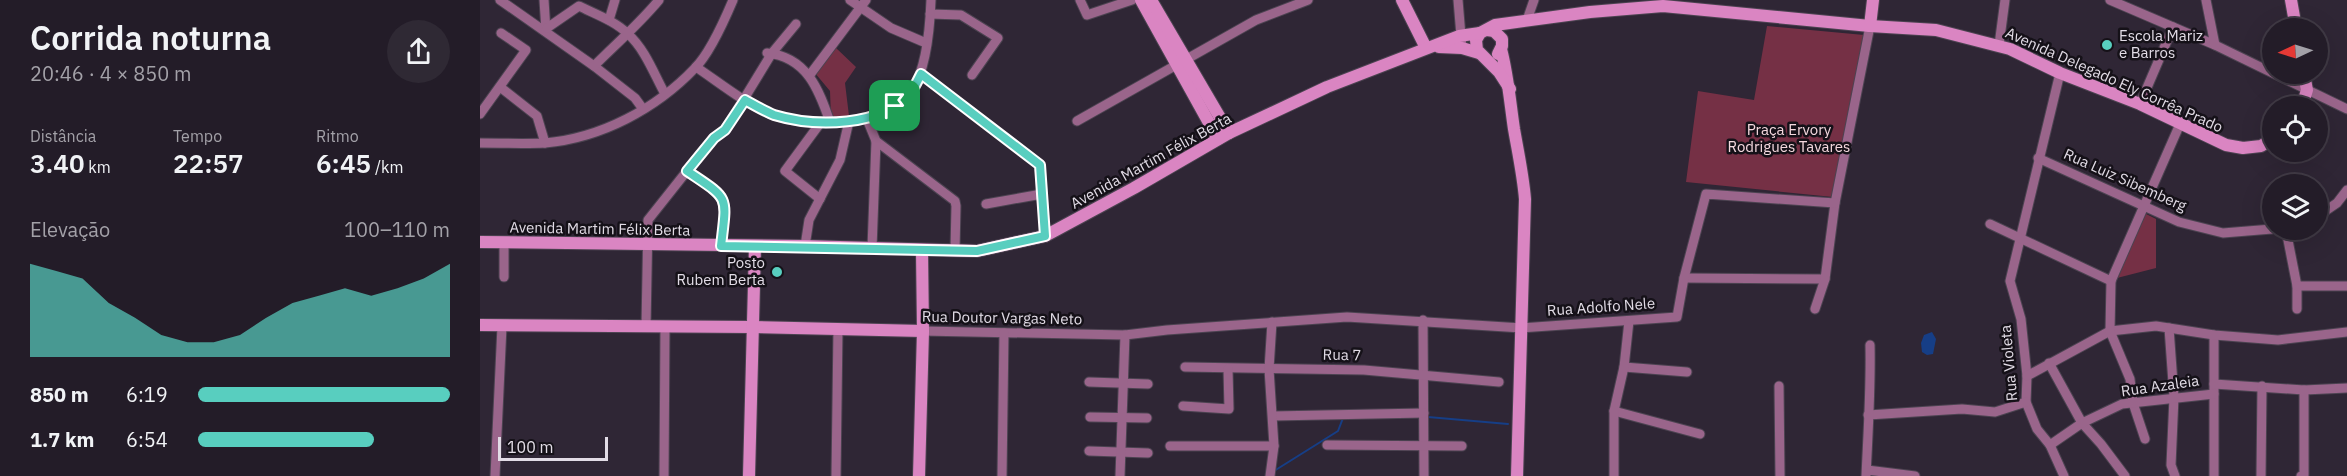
<!DOCTYPE html>
<html lang="pt">
<meta charset="utf-8">
<style>
body{margin:0;font-family:"IBM Plex Sans",sans-serif;background:#2f2934;color:#f1f3f6;height:100vh;display:flex;flex-direction:column;font-size:22px;white-space:nowrap}
*{box-sizing:border-box;margin:0}
p{font-size:20px;color:#a3a1a8}
.icon{flex:none;width:33px;height:33px;fill:none;stroke:currentColor;stroke-width:2;stroke-linecap:round;stroke-linejoin:round}
.map{position:relative;flex:1;overflow:hidden}
.details{display:flex;flex-direction:column;background:#231c28;width:480px}
.details>*{flex:none}
.needle{width:39px;rotate:266deg}
.fabs{position:absolute;left:1782px;top:18px;display:grid;gap:12px}
.fabs a{display:grid;place-items:center;width:66px;height:66px;border-radius:50%;background:#231c28;box-shadow:0 6px 24px #0002,0 0 0 2px #403a45;font-size:30px}
.scale{position:absolute;left:18px;bottom:15px;width:110px;box-sizing:border-box;padding-left:6px;border:3px solid #e2dce6;border-top:0;font-size:16px;line-height:21px;white-space:nowrap;color:#e2dce6;-webkit-text-stroke:4px #151118;paint-order:stroke}
.pin{position:absolute;display:grid;place-items:center;width:51px;height:51px;color:#fff;margin:-26px;border-radius:12px;box-shadow:0 3px 9px #0006}
.round{display:grid;place-items:center;flex:none;width:63px;height:63px;border-radius:32px;background:#2f2934}
.summary{display:flex;align-items:center;justify-content:space-between;height:102px;padding:0 30px}
h1{font-size:33px;font-weight:600;line-height:45px}
.figures{display:grid;grid-template-columns:repeat(3,1fr);gap:9px;height:102px;padding:6px 30px}
.figures div{display:grid;align-content:center}
.figures b{font-size:26px;font-weight:600}
.figures small{font-size:16px;font-weight:400}
.figures p{font-size:16px}
.chart{height:168px;padding:12px 30px}
.chart p{display:flex;justify-content:space-between}
.chart svg{width:100%;height:108px;margin-top:6px;fill:#58cebf;opacity:.7}
ul{padding:0 30px;list-style:none;font-size:20px}
li{display:grid;grid-template-columns:96px 72px 1fr;align-items:center;height:45px}
li i{height:15px;border-radius:8px;background:#58cebf}
main{display:flex;flex:1;min-height:0}
.map>svg:first-child{display:block}
.green{fill:#753045}
.water{fill:#163e86}
.lines{fill:none;stroke-linecap:round;stroke-linejoin:round}
.stream{stroke:#163e86;stroke-width:2}
.street-casing{stroke:#4c4351;stroke-width:11}
.secondary-casing{stroke:#4c4351;stroke-width:14}
.street{stroke:#9a658b;stroke-width:9}
.secondary{stroke:#da85c2;stroke-width:12}
.route-casing{stroke:#fff;stroke-width:12}
.route{stroke:#58cebf;stroke-width:8}
.poi-dot{fill:#58cebf;stroke:#151118;stroke-width:2}
.labels{text-anchor:middle;stroke-width:5;stroke-linejoin:round;paint-order:stroke}
.poi-label{font-size:15px;fill:#e2dce6;stroke:#151118;text-anchor:start}
.street-label{font-size:15px;fill:#e2dce6;stroke:#151118}
.park-label{font-size:15px;fill:#f4d8de;stroke:#151118}
</style>
<main>
<section class="details">
<div class="summary"><div><h1>Corrida noturna</h1><p>20:46 · 4 × 850 m</p></div><a class="round"><svg class="icon" aria-label="share" viewBox="0 0 24 24"><path d="M12 15V3M7 8l5-5 5 5M5 13v7h14v-7"/></svg></a></div>
<div class="figures">
<div><p>Distância</p><b>3.40<small> km</small></b></div>
<div><p>Tempo</p><b>22:57</b></div>
<div><p>Ritmo</p><b>6:45<small> /km</small></b></div>
</div>
<div class="chart"><p><span>Elevação</span>100–110 m</p>
<svg viewBox="0 0 160 44" preserveAspectRatio="none"><path d="M0 44V6L10 9L20 12L30 22L40 28L50 35L60 38L70 38L80 35L90 28L100 22L110 19L120 16L130 19L140 16L150 12L160 6V44z"/></svg>
</div>
<ul>
<li><b>850 m</b>6:19<i style="width:100%"></i></li>
<li><b>1.7 km</b>6:54<i style="width:70%"></i></li>
</ul>
</section>
<div class="map">
<svg width="1867" height="476" viewBox="0 0 1867 476">
<rect width="100%" height="100%" fill="#2f2635"/>
<g class="green">
<polygon points="1287,26 1384,35 1353,197 1206,182 1218,91 1274,100"/>
<polygon points="356,48 376,67 365,83 369,116 351,118 350,91 335,73"/>
<polygon points="1666,214 1676,219 1676,268 1637,278"/>
</g>
<polygon class="water" points="1452,332 1456,339 1453,354 1447,355 1442,352 1441,343 1444,335"/>
<g class="lines">
<g class="stream">
<polyline points="948,417 1028,424"/>
<polyline points="794,471 858,431 863,418"/>
</g>
<defs>
<g id="street">
<polyline points="20,0 114,66 155,98 163,109"/>
<polyline points="64,0 66,31"/>
<polyline points="370,0 411,28 446,43"/>
<polyline points="600,0 607,15 652,0"/>
<polyline points="978,0 982,48"/>
<polyline points="1630,0 1735,45 1867,109"/>
<polyline points="1726,0 1735,45"/>
<polyline points="450,14 481,15 518,38 492,75"/>
<polyline points="129,20 135,0"/>
<polyline points="1047,20 1054,0"/>
<path d="M67,28L99,6C115,14 135,21 148,34C165,49 174,74 185,94"/>
<polyline points="1519,45 1525,0"/>
<path d="M287,53C327,57 339,90 350,122"/>
<path d="M114,66C136,44 159,24 179,0"/>
<path d="M216,67C240,83 264,103 291,114C330,129 407,128 432,90C447,68 450,26 451,0"/>
<polyline points="1580,73 1530,281 1541,319 1547,376 1546,402 1557,429 1570,445 1584,476"/>
<polyline points="441,74 560,165 565,236"/>
<polyline points="329,76 386,0"/>
<polyline points="20,87 57,116 65,143"/>
<polyline points="1660,104 1693,27"/>
<polyline points="0,114 46,50 21,33"/>
<polyline points="387,119 396,141 475,201 476,206 475,250"/>
<polyline points="597,121 776,20 828,0"/>
<path d="M0,143C21,143 43,144 65,143C121,138 176,109 215,68C229,54 245,19 253,0"/>
<polyline points="1558,158 1699,222 1743,233 1792,229"/>
<path d="M207,171C250,200 247,194 241,246"/>
<polyline points="340,199 305,171 341,122"/>
<polyline points="506,204 562,194"/>
<polyline points="1838,216 1857,203 1867,190"/>
<polyline points="1510,224 1631,281"/>
<polyline points="1806,230 1817,286 1817,309"/>
<polyline points="325,246 329,220 360,160 369,121"/>
<polyline points="392,248 396,141"/>
<polyline points="24,277 24,243"/>
<polyline points="1204,278 1345,279"/>
<polyline points="1817,286 1867,286"/>
<polyline points="1335,309 1345,279 1355,203 1390,26"/>
<polyline points="943,320 944,476"/>
<polyline points="166,327 168,220 222,152 234,138 245,130 292,53 316,24"/>
<polyline points="1689,328 1694,397 1691,465 1695,476"/>
<polyline points="443,331 645,335 687,330 867,317 1042,328 1197,317 1204,278 1226,194 1355,203"/>
<polyline points="1734,335 1734,476"/>
<polyline points="1569,363 1602,423 1621,444 1645,476"/>
<polyline points="705,367 884,370 1019,382"/>
<polyline points="1144,367 1207,372"/>
<polyline points="1547,376 1630,331 1676,326 1734,335 1798,340 1867,332"/>
<polyline points="609,382 668,384"/>
<polyline points="1734,384 1824,390 1867,388"/>
<polyline points="1299,386 1300,476"/>
<polyline points="703,406 749,409 748,369"/>
<polyline points="1134,411 1220,434"/>
<polyline points="1388,415 1482,409 1515,412 1546,402"/>
<polyline points="793,416 944,413"/>
<polyline points="610,417 667,418"/>
<polyline points="1665,439 1653,403 1650,379 1630,331 1631,281 1700,124"/>
<polyline points="847,445 982,446"/>
<polyline points="1570,445 1602,423 1642,404 1734,394"/>
<polyline points="690,446 794,446"/>
<polyline points="609,451 668,453"/>
<polyline points="1387,470 1435,476"/>
<polyline points="15,476 22,326"/>
<polyline points="184,476 185,327"/>
<polyline points="356,476 358,329"/>
<polyline points="522,476 524,333"/>
<polyline points="640,476 645,335"/>
<polyline points="790,476 794,446 789,369 792,322"/>
<polyline points="1134,476 1134,411 1144,367 1149,321"/>
<path d="M1386,476C1388,432 1391,389 1390,345"/>
<polyline points="1781,476 1782,386"/>
<polyline points="1821,476 1824,475 1824,390"/>
</g>
<g id="secondary">
<polyline points="661,0 738,139"/>
<polyline points="671,0 749,133"/>
<polyline points="922,0 946,48"/>
<polyline points="1811,0 1816,28"/>
<polyline points="1390,26 1393,0"/>
<polyline points="1007,30 1014,31 1022,39 1022,46 1018,54"/>
<polyline points="959,47 982,48 999,53"/>
<path d="M1021,49C1028,76 1030,102 1034,129C1038,152 1043,175 1045,199L1037,476"/>
<polyline points="1030,89 1019,72 997,50 996,40 1000,33 1015,25 1110,12 1183,6 1390,26 1456,30 1530,49 1580,73 1660,104 1746,145 1763,148 1781,146 1792,139"/>
<polyline points="1822,106 1827,90 1824,74"/>
<polyline points="0,242 325,246 497,251 565,236 654,188 749,133 847,87 979,36 1000,33"/>
<polyline points="0,325 271,327 443,331"/>
<polyline points="269,476 275,246"/>
<polyline points="439,476 443,331 442,250"/>
</g>
</defs>
<use href="#street" class="street-casing"/>
<use href="#secondary" class="secondary-casing"/>
<use href="#street" class="street"/>
<use href="#secondary" class="secondary"/>
</g>
<g class="lines">
<defs>
<path id="route" d="M441,74L560,165L565,236L497,251L241,246C247,194 250,200 207,171L234,138L245,130L265,100C274,105 284,111 294,115C334,127 403,128 432,91C435,86 438,80 441,74Z"/>
</defs>
<use href="#route" class="route-casing"/>
<use href="#route" class="route"/>
</g>
<g class="poi-dot">
<circle cx="1627" cy="45" r="6"/>
<circle cx="297" cy="272" r="6"/>
</g>
<g class="labels">
<g class="poi-label">
<text x="1639" y="41">Escola Mariz<tspan x="1639" dy="17">e Barros</tspan></text>
<text x="285" y="268" text-anchor="end">Posto<tspan x="285" dy="17">Rubem Berta</tspan></text>
</g>
<g class="street-label">
<text transform="translate(1634 80) rotate(24)" y="5">Avenida Delegado Ely Corrêa Prado</text>
<text transform="translate(671 161) rotate(-29)" y="5">Avenida Martim Félix Berta</text>
<text transform="translate(1645 180) rotate(24)" y="5">Rua Luiz Sibemberg</text>
<text transform="translate(120 229) rotate(1)" y="5">Avenida Martim Félix Berta</text>
<text transform="translate(1121 307) rotate(-4)" y="5">Rua Adolfo Nele</text>
<text transform="translate(522 318) rotate(1)" y="5">Rua Doutor Vargas Neto</text>
<text transform="translate(862 355) rotate(1)" y="5">Rua 7</text>
<text transform="translate(1529 363) rotate(-95)" y="5">Rua Violeta</text>
<text transform="translate(1680 386) rotate(-8)" y="5">Rua Azaleia</text>
</g>
<g class="park-label">
<text x="1309" y="135">Praça Ervory<tspan x="1309" dy="17">Rodrigues Tavares</tspan></text>
</g>
</g>
</svg>
<div class="fabs">
<a><svg class="needle" viewBox="-14 -14 28 28"><path d="M0-13l5 13h-10z" fill="#e53935"/><path d="M0 13l5-13h-10z" fill="#a3a1a8"/></svg></a>
<a><svg class="icon" aria-label="locate" viewBox="0 0 24 24"><circle cx="12" cy="12" r="6"/><path d="M12 2v4M12 18v4M2 12h4M18 12h4"/></svg></a>
<a><svg class="icon" aria-label="layers" viewBox="0 0 24 24"><path d="M12 4l9 5-9 5-9-5zM3 14l9 5 9-5"/></svg></a>
</div>
<div class="scale">100 m</div>
<div class="pin" style="left:415px;top:106px;background:#1e9e55"><svg class="icon" aria-label="arrive" viewBox="0 0 24 24"><path d="M6 21V4h12l-3 4 3 4H6"/></svg></div>
</div>
</main>
